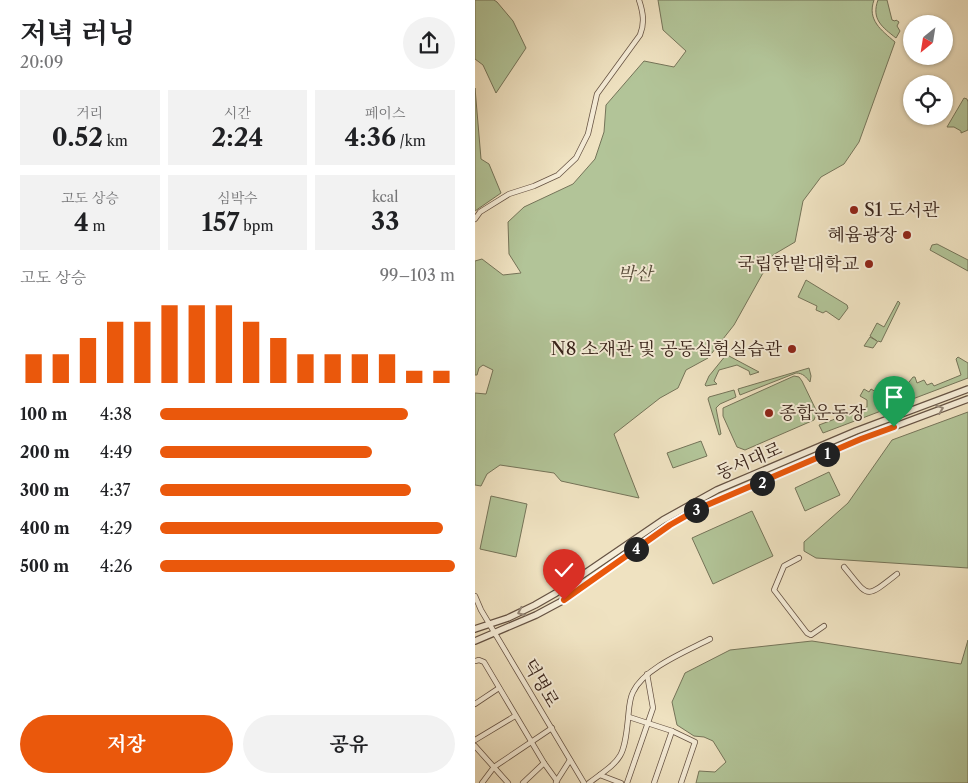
<!DOCTYPE html>
<html lang="ko">
<meta charset="utf-8">
<style>
body{margin:0;font-family:"Libre Caslon Text","Noto Serif KR",serif;background:#f2f2f2;color:#202124;height:100vh;display:flex;flex-direction:column;font-size:19px;white-space:nowrap}
*{box-sizing:border-box;margin:0}
p{font-size:16px;color:#757577}
.icon{flex:none;width:28px;height:28px;fill:none;stroke:currentColor;stroke-width:2;stroke-linecap:round;stroke-linejoin:round}
.map{position:relative;flex:1;overflow:hidden}
.panel{display:flex;flex-direction:column;background:#fff;width:475px}
.panel>*{flex:none}
.needle{width:32px;rotate:210deg}
.tools{position:absolute;left:428px;top:15px;display:grid;gap:10px}
.tools a{display:grid;place-items:center;width:50px;height:50px;border-radius:50%;background:#fff;box-shadow:0 1px 4px #0004;font-size:25px}
.pin{position:absolute;display:grid;place-items:center;width:42px;height:42px;color:#fff;margin:-51px -21px;border-radius:50% 50% 50% 0;rotate:-45deg;box-shadow:0 0 5px #0007}
.pin .icon{rotate:45deg}
.km{position:absolute;width:25px;height:25px;margin:-12px;border-radius:50%;background:#222;color:#fff;font-size:14px;line-height:25px;text-align:center}
.round{display:grid;place-items:center;flex:none;width:52px;height:52px;border-radius:26px;background:#f2f2f2}
.summary{display:flex;align-items:center;justify-content:space-between;height:85px;padding:0 20px}
h1{font-size:28px;font-weight:700;line-height:38px}
.figures{display:grid;grid-template-columns:repeat(3,1fr);gap:8px;height:85px;padding:5px 20px}
.figures div{display:grid;align-content:center;border-radius:0px;background:#f2f2f2;text-align:center}
.figures b{font-size:25px;font-weight:700}
.figures small{font-size:14px;font-weight:400}
.figures p{font-size:14px}
.chart{height:140px;padding:10px 20px}
.chart p{display:flex;justify-content:space-between}
.chart svg{width:100%;height:90px;margin-top:5px;stroke:#ea580c;stroke-width:6}
.cta{display:flex;gap:10px;margin-top:auto;padding:10px 20px}
.cta a{flex:1;height:58px;border-radius:30px;background:#ea580c;color:#fff;font-size:20px;font-weight:700;line-height:58px;text-align:center}
.cta a+a{background:#f2f2f2;color:#202124}
ul{padding:0 20px;list-style:none;font-size:16px}
li{display:grid;grid-template-columns:80px 60px 1fr;align-items:center;height:38px}
li i{height:12px;border-radius:6px;background:#ea580c}
main{display:flex;flex:1;min-height:0}
.map>svg:first-child{display:block}
.green{fill:#b2c498;stroke:#757459}
.lines{fill:none;stroke-linecap:round;stroke-linejoin:round}
.minor-casing{stroke:#665344;stroke-width:6}
.tertiary-casing{stroke:#665344;stroke-width:8}
.minor{stroke:#f5ecd7;stroke-width:4.5}
.tertiary{stroke:#f5ecd7;stroke-width:5.5}
.oneway{stroke:#968878}
.route-casing{stroke:#fff;stroke-width:10}
.route{stroke:#ea580c;stroke-width:6}
.poi-dot{fill:#8f2418;stroke:#f5ecd7;stroke-width:2}
.labels{text-anchor:middle;stroke-width:4;stroke-linejoin:round;paint-order:stroke}
.poi-label{font-size:18px;fill:#38231a;stroke:#f5ecd7;text-anchor:end}
.park-label{font-size:18px;font-style:italic;fill:#564b3a;stroke:#f5ecd7}
.street-label{font-size:18px;fill:#38231a;stroke:#f5ecd7}
</style>
<main>
<section class="panel">
<div class="summary"><div><h1>저녁 러닝</h1><p>20:09</p></div><a class="round"><svg class="icon" aria-label="share" viewBox="0 0 24 24"><path d="M12 15V3M7 8l5-5 5 5M5 13v7h14v-7"/></svg></a></div>
<div class="figures">
<div><p>거리</p><b>0.52<small> km</small></b></div>
<div><p>시간</p><b>2:24</b></div>
<div><p>페이스</p><b>4:36<small> /km</small></b></div>
</div>
<div class="figures">
<div><p>고도 상승</p><b>4<small> m</small></b></div>
<div><p>심박수</p><b>157<small> bpm</small></b></div>
<div><p>kcal</p><b>33</b></div>
</div>
<div class="chart"><p><span>고도 상승</span>99–103 m</p>
<svg viewBox="0 0 160 44" preserveAspectRatio="none"><path d="M5 44V30M15 44V30M25 44V22M35 44V14M45 44V14M55 44V6M65 44V6M75 44V6M85 44V14M95 44V22M105 44V30M115 44V30M125 44V30M135 44V30M145 44V38M155 44V38"/></svg>
</div>
<ul>
<li><b>100 m</b>4:38<i style="width:84%"></i></li>
<li><b>200 m</b>4:49<i style="width:72%"></i></li>
<li><b>300 m</b>4:37<i style="width:85%"></i></li>
<li><b>400 m</b>4:29<i style="width:96%"></i></li>
<li><b>500 m</b>4:26<i style="width:100%"></i></li>
</ul>
<div class="cta"><a>저장</a><a>공유</a></div>
</section>
<div class="map">
<svg width="493" height="783" viewBox="0 0 493 783">
<rect width="100%" height="100%" fill="#efe2c1"/>
<filter id="stains"><feTurbulence type="fractalNoise" baseFrequency=".004" numOctaves="4"/><feColorMatrix values="0 0 0 0 .2 0 0 0 0 .09 0 0 0 0 .02 0 0 0 .5 -.17"/></filter>
<radialGradient id="worn" r=".72"><stop offset=".6" stop-color="#630" stop-opacity="0"/><stop offset="1" stop-color="#630" stop-opacity=".3"/></radialGradient>
<g class="green">
<polygon points="0,0 19,0 22,2 38,21 51,48 21,93 8,65 0,59"/>
<path d="M183,0H399C392,20 406,30 420,42L384,142L369,164L346,177L328,201L320,242L298,255L259,325L233,358L211,370L203,388L185,398L139,434L164,498L86,481L79,473L25,465L12,474L6,486L0,485V393L11,394L18,370L8,365L4,368L2,375H0V261L7,259L28,275L46,273L34,254L33,222L49,207L98,184L120,159L129,132L131,105L169,61L199,67L211,51L188,30Z"/>
<path d="M403,0H412L417,20L420,21L421,20L424,22L422,26L425,31L421,38C407,27 396,19 403,0Z"/>
<polygon points="0,88 6,159 14,164 26,193 0,211"/>
<polygon points="489,98 492,99 493,102 493,130 486,133 486,131 479,127 472,127"/>
<polygon points="462,244 493,260 493,271 455,250 457,245"/>
<polygon points="331,280 372,305 373,308 364,320 351,311 348,313 341,310 342,306 323,297"/>
<polygon points="423,301 425,303 406,342 403,341 398,348 389,346 395,337 402,341 395,336 402,323 409,327"/>
<polygon points="251,355 254,356 284,372 275,375 274,371 262,365 244,370 239,381 242,384 231,386 230,385 234,376"/>
<polygon points="483,357 493,363 493,378 348,433 344,425 392,407 392,400 385,396 389,389 394,392 396,389 413,399 423,396 438,377 440,377 442,383 449,380 452,385 457,383 459,386 486,375 481,359"/>
<path d="M334,368L336,376L335,382C331,377 328,373 321,373L265,395L263,389Z"/>
<polygon points="319,376 324,377 327,381 342,412 339,420 270,450 262,447 248,416 248,408"/>
<polygon points="259,390 261,397 245,404 241,408 246,434 244,435 233,399 234,397"/>
<polygon points="493,412 493,568 341,558 329,551 329,542 373,503 417,440"/>
<polygon points="226,441 232,456 198,468 192,453"/>
<polygon points="354,472 365,495 330,511 320,488"/>
<polygon points="16,496 52,504 41,557 5,549"/>
<polygon points="277,511 298,556 238,584 217,538"/>
<polygon points="493,640 493,783 221,783 224,771 240,772 251,762 238,741 229,737 219,736 202,725 197,702 210,673 255,650 337,641 486,664"/>
</g>
<g class="lines">
<defs>
<g id="minor">
<path d="M0,219L5,212L34,194L59,186L83,175L101,158L113,134L122,94L165,35C170,23 168,12 164,0"/>
<polyline points="324,558 309,566 299,590 332,633 336,635 349,626"/>
<path d="M369,567C394,597 389,600 422,574"/>
<polyline points="0,596 6,610 109,783"/>
<polyline points="0,661 4,660 9,662 69,763 82,781"/>
<polyline points="0,704 24,688"/>
<polyline points="154,717 197,731 220,742 206,783"/>
<polyline points="0,740 40,716"/>
<polyline points="0,746 33,783"/>
<polyline points="125,775 146,783"/>
<polyline points="81,782 95,760"/>
<polyline points="7,783 19,767 77,728"/>
<polyline points="48,783 69,763"/>
<path d="M114,783C146,759 149,760 153,719C154,710 154,700 158,692C169,668 212,651 235,639"/>
<polyline points="152,783 178,708 172,674"/>
<polyline points="179,783 197,731"/>
</g>
<g id="tertiary">
<polyline points="0,629 33,618 60,605 81,593 188,520 242,490 381,431 493,389"/>
<polyline points="0,641 61,615 89,600 195,525 225,508 386,439 493,399"/>
</g>
</defs>
<use href="#minor" class="minor-casing"/>
<use href="#tertiary" class="tertiary-casing"/>
<use href="#minor" class="minor"/>
<use href="#tertiary" class="tertiary"/>
</g>
<defs><path id="oneway-chevron" d="M-2-3.5L2.5 0L-2 3.5" fill="none" stroke-width="1.6" stroke-linecap="round" stroke-linejoin="round" transform="scale(1.25)"/></defs>
<g class="oneway">
<use href="#oneway-chevron" transform="translate(465 409) rotate(-21)"/>
<use href="#oneway-chevron" transform="translate(46 612) rotate(155)"/>
</g>
<g class="lines">
<defs>
<polyline id="route" points="89,600 195,525 225,508 386,439 419,427"/>
</defs>
<use href="#route" class="route-casing"/>
<use href="#route" class="route"/>
</g>
<g class="poi-dot">
<circle cx="379" cy="210" r="5"/>
<circle cx="432" cy="235" r="5"/>
<circle cx="394" cy="264" r="5"/>
<circle cx="317" cy="349" r="5"/>
<circle cx="294" cy="413" r="5"/>
</g>
<g class="labels">
<g class="poi-label">
<text x="389" y="216" text-anchor="start">S1 도서관</text>
<text x="422" y="241">혜윰광장</text>
<text x="384" y="270">국립한밭대학교</text>
<text x="307" y="355">N8 소재관 및 공동실험실습관</text>
<text x="304" y="419" text-anchor="start">종합운동장</text>
</g>
<g class="park-label">
<text x="160" y="280">박산</text>
</g>
<g class="street-label">
<text transform="translate(274 461) rotate(-23)" y="6">동서대로</text>
<text transform="translate(66 683) rotate(60)" y="6">덕명로</text>
</g>
</g>
<rect width="100%" height="100%" filter="url(#stains)"/>
<rect width="100%" height="100%" fill="url(#worn)"/>
</svg>
<div class="tools">
<a><svg class="needle" viewBox="-14 -14 28 28"><path d="M0-13l5 13h-10z" fill="#e53935"/><path d="M0 13l5-13h-10z" fill="#757577"/></svg></a>
<a><svg class="icon" aria-label="locate" viewBox="0 0 24 24"><circle cx="12" cy="12" r="6"/><path d="M12 2v4M12 18v4M2 12h4M18 12h4"/></svg></a>
</div>
<div class="pin" style="left:419px;top:427px;background:#1e9e55"><svg class="icon" aria-label="arrive" viewBox="0 0 24 24"><path d="M6 21V4h12l-3 4 3 4H6"/></svg></div>
<div class="pin" style="left:89px;top:600px;background:#d93025"><svg class="icon" aria-label="check" viewBox="0 0 24 24"><path d="M5 12l5 5 9-10"/></svg></div>
<b class="km" style="left:352px;top:454px">1</b>
<b class="km" style="left:287px;top:483px">2</b>
<b class="km" style="left:221px;top:510px">3</b>
<b class="km" style="left:161px;top:549px">4</b>
</div>
</main>
